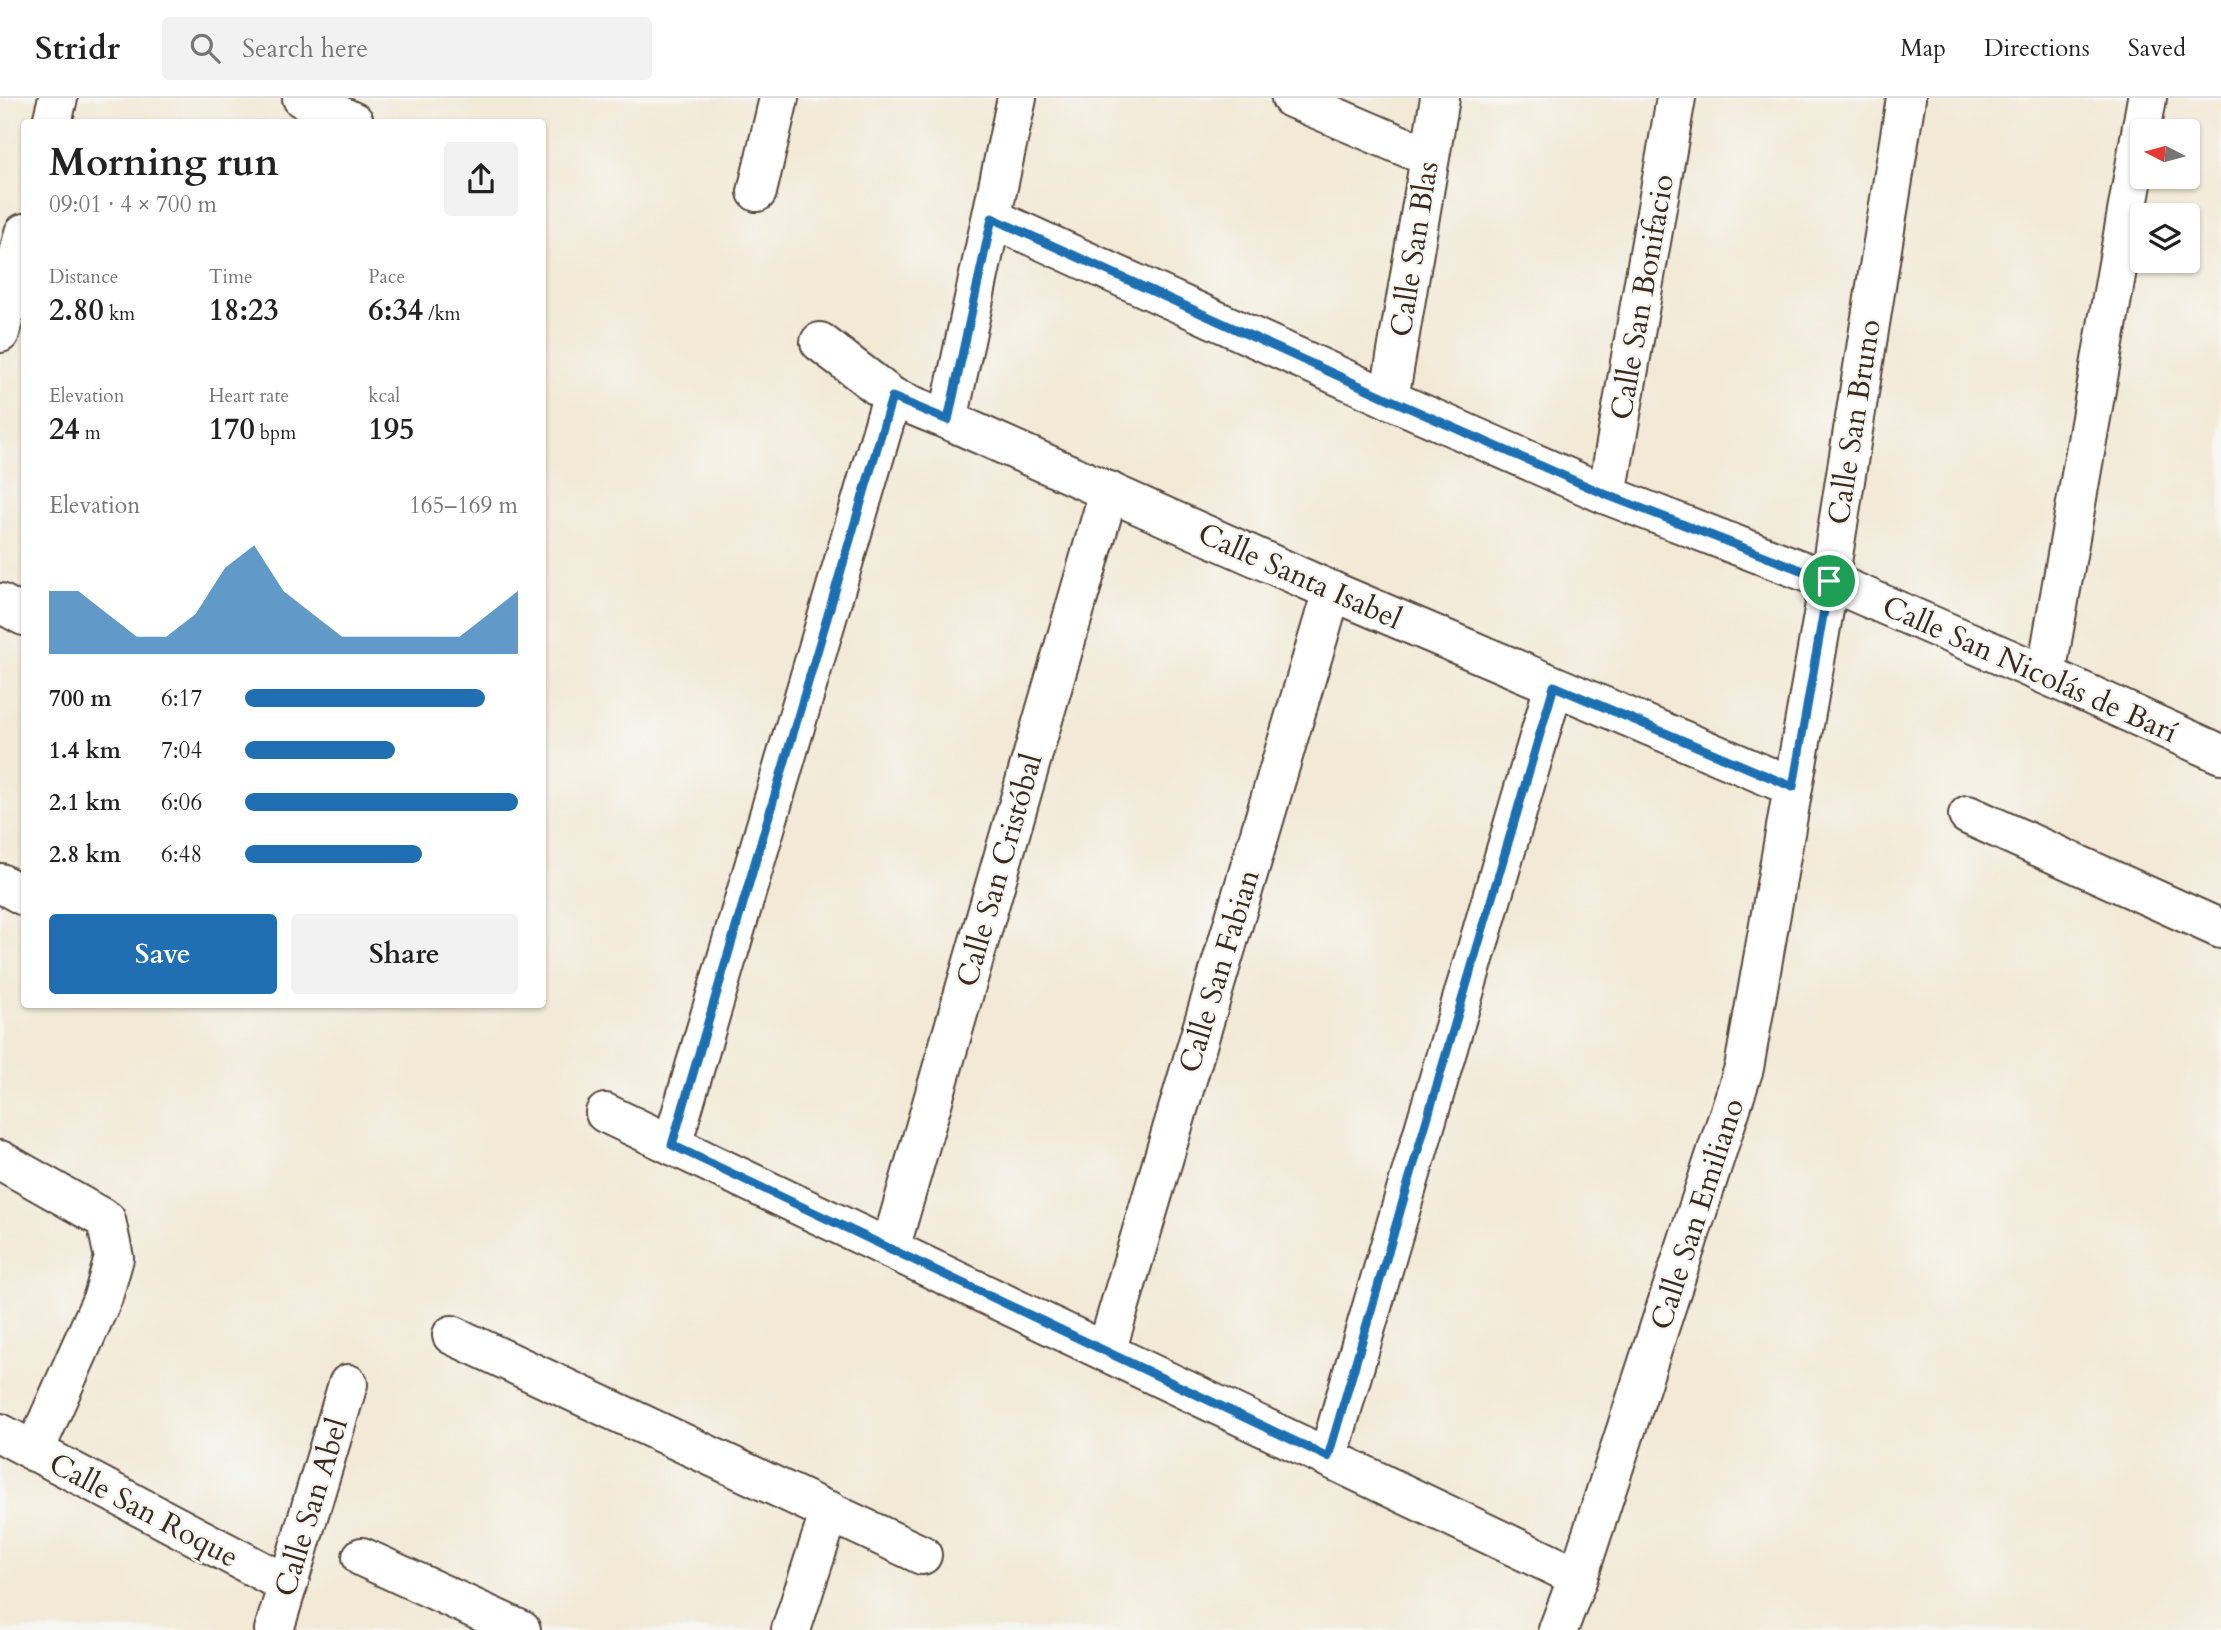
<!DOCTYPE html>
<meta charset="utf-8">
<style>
body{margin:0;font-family:Cardo,serif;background:#f2f2f2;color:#222;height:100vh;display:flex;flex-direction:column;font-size:26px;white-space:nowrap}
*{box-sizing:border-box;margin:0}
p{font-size:23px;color:#767676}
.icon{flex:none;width:38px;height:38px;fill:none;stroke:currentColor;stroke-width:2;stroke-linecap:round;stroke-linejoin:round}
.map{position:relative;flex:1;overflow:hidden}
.panel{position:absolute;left:21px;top:21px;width:525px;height:889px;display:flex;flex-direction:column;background:#fff;border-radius:7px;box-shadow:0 2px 5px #0004}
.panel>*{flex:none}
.needle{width:46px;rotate:276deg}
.fabs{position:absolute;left:2130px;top:21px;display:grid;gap:14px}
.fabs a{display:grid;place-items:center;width:70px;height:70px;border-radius:7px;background:#fff;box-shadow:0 2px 5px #0004;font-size:35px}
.pin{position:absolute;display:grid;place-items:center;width:60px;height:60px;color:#fff;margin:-30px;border:4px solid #fff;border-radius:50%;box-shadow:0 2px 7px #0007}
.round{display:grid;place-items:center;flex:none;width:74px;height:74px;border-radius:7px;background:#f2f2f2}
.headline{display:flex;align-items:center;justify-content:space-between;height:119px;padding:0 28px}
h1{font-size:38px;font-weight:700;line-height:52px}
.stats{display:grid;grid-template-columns:repeat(3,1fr);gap:10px;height:119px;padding:7px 28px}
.stats div{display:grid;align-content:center}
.stats b{font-size:30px;font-weight:700}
.stats small{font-size:19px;font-weight:400}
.stats p{font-size:19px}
.chart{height:196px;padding:14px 28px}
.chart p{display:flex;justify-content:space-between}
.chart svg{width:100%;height:126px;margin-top:7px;fill:#1f6fb2;opacity:.7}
.button{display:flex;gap:14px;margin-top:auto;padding:14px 28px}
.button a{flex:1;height:80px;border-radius:7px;background:#1f6fb2;color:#fff;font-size:28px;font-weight:700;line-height:80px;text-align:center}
.button a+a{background:#f2f2f2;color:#222}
ul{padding:0 28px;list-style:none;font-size:23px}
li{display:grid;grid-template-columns:112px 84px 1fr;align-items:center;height:52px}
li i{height:18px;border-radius:9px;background:#1f6fb2}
header{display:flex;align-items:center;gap:42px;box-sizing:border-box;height:98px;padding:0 35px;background:#fff;border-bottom:2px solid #e0e0e0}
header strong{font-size:33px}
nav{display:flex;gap:38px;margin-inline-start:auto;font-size:24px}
.search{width:490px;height:63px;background:#f2f2f2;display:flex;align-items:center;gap:18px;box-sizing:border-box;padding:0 24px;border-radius:7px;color:#767676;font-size:26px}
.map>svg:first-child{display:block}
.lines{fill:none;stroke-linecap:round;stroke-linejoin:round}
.street-casing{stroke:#56473a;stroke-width:42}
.street{stroke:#fff;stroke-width:38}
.route-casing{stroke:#fff;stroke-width:14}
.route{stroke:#1f6fb2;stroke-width:9}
.labels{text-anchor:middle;stroke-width:5;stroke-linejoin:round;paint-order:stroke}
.street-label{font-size:30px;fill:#3b2a1e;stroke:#f6f6f2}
</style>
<header>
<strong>Stridr</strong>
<div class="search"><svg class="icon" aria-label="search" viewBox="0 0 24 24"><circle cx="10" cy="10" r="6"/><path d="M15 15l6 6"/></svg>Search here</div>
<nav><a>Map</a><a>Directions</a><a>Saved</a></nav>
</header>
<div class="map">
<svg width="2221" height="1532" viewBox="0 0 2221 1532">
<rect width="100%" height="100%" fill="#f6f6f2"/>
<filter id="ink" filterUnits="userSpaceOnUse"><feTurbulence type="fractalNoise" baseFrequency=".0143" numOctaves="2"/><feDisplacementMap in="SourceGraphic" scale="14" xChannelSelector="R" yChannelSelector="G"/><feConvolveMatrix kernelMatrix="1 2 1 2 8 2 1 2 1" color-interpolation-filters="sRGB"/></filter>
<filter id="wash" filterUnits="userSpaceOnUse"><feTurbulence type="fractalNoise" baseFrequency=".00686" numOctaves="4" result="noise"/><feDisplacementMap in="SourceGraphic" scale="28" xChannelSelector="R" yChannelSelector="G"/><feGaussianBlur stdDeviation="1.57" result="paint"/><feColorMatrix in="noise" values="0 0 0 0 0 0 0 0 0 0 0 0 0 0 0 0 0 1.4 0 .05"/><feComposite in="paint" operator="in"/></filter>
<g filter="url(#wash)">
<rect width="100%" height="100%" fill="#f2e9d6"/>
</g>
<g filter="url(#ink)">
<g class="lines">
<defs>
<g id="street">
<polyline points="302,0 354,24"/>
<polyline points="1291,0 1429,59"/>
<polyline points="52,24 58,0"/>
<polyline points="757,94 779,0"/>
<polyline points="992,120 1389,301 1607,397 1829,483 2046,577 2221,656"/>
<polyline points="0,235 24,135"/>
<polyline points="820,244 892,299 948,322 1332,493 1793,689"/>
<polyline points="1389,301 1440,0"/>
<polyline points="948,322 1017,0"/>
<polyline points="1607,397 1676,0"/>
<polyline points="0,505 24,518"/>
<polyline points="2046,577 2147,0"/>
<polyline points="1968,717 2221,831"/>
<polyline points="0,785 24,798"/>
<polyline points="605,1015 1578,1479"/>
<polyline points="672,1047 892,299"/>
<polyline points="0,1062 106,1122 114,1160 103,1199 34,1354"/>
<polyline points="890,1151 1109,393"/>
<polyline points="452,1237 922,1457"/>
<polyline points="1106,1254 1332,493"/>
<polyline points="0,1335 288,1487"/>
<polyline points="1328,1359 1554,588"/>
<polyline points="362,1459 521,1532"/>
<polyline points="274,1532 348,1286"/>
<polyline points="791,1532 830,1413"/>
<polyline points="1558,1532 1578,1479 1744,970 1829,483 1906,0"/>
</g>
</defs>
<use href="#street" class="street-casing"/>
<use href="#street" class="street"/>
</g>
</g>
<g class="lines" filter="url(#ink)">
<defs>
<polygon id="route" points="992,120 1389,301 1607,397 1829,483 1793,689 1554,588 1328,1359 672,1047 892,299 948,322"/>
</defs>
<use href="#route" class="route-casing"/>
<use href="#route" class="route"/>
</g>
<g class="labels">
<g class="street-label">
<text transform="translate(1414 151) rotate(-81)" y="10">Calle San Blas</text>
<text transform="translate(1642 199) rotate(-80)" y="10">Calle San Bonifacio</text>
<text transform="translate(1854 324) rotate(-81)" y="10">Calle San Bruno</text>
<text transform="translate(1300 478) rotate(24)" y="10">Calle Santa Isabel</text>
<text transform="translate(2030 571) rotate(24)" y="10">Calle San Nicolás de Barí</text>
<text transform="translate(999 772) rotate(-74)" y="10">Calle San Cristóbal</text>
<text transform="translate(1219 873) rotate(-73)" y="10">Calle San Fabian</text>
<text transform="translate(1697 1116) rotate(-72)" y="10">Calle San Emiliano</text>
<text transform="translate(311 1409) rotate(-73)" y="10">Calle San Abel</text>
<text transform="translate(144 1412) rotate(28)" y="10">Calle San Roque</text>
</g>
</g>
</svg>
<div class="fabs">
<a><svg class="needle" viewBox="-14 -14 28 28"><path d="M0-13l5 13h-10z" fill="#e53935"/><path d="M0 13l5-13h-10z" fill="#767676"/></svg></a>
<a><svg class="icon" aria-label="layers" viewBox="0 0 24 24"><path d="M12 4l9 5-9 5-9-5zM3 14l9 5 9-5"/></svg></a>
</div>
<div class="pin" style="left:1829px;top:483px;background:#1e9e55"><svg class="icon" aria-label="arrive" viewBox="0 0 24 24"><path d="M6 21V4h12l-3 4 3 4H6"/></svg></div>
<section class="panel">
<div class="headline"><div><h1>Morning run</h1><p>09:01 · 4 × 700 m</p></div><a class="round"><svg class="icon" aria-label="share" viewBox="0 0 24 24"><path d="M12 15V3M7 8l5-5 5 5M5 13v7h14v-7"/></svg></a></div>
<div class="stats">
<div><p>Distance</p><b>2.80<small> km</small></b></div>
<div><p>Time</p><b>18:23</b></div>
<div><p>Pace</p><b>6:34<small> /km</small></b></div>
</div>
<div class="stats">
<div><p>Elevation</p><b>24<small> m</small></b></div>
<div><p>Heart rate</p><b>170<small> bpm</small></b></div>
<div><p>kcal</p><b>195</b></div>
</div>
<div class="chart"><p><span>Elevation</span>165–169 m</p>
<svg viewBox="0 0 160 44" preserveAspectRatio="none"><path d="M0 44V22L10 22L20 30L30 38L40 38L50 30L60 14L70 6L80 22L90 30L100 38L110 38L120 38L130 38L140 38L150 30L160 22V44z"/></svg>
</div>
<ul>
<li><b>700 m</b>6:17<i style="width:88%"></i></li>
<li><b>1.4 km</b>7:04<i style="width:55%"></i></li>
<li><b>2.1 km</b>6:06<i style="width:100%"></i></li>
<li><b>2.8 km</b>6:48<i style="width:65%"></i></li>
</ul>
<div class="button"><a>Save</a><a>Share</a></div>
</section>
</div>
